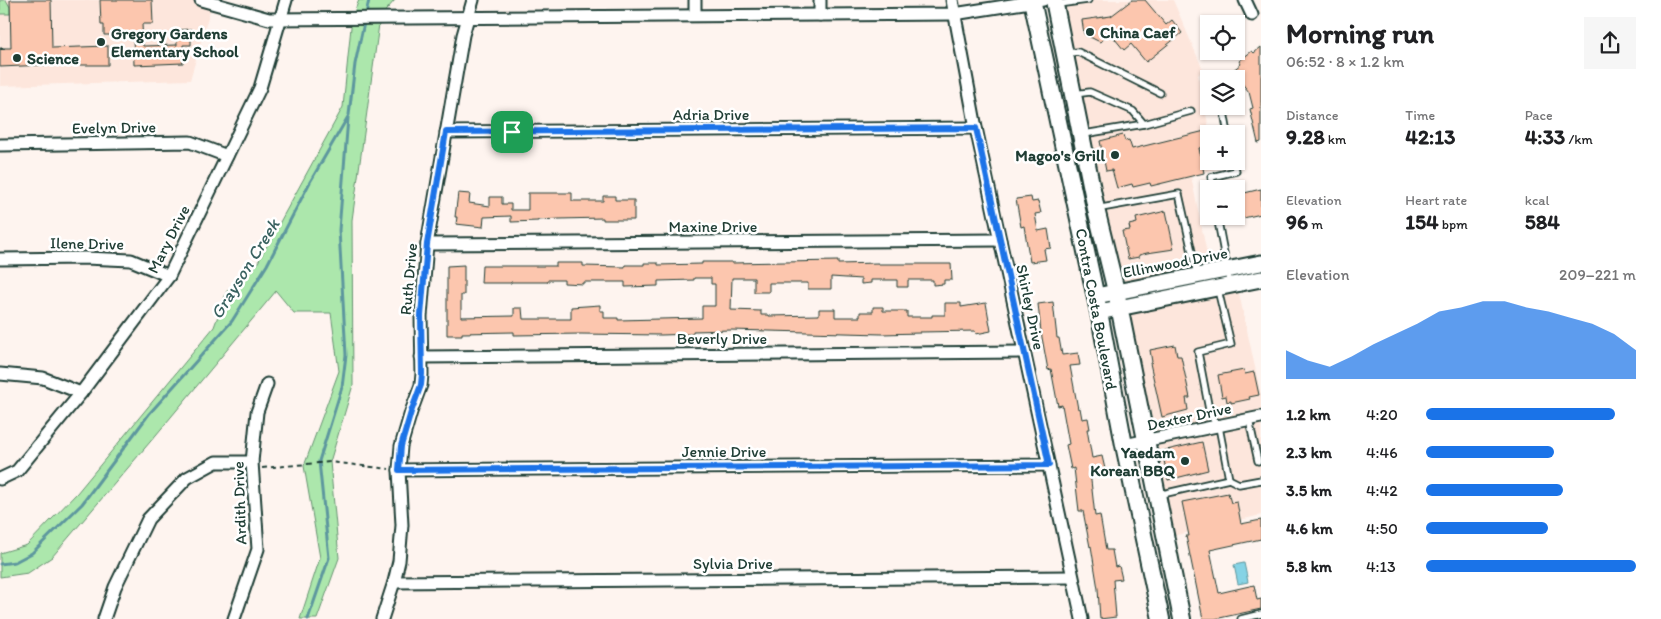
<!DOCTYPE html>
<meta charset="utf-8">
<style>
body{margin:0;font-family:Itim,sans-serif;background:#f6f6f6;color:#202124;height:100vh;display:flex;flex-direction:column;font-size:19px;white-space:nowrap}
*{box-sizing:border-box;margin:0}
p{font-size:16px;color:#757577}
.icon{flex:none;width:28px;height:28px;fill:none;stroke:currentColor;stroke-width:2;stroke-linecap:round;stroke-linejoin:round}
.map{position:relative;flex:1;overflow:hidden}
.panel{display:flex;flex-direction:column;background:#fff;width:400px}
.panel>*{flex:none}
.tools{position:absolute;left:1200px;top:15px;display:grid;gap:10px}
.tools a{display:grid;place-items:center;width:45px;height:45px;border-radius:0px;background:#fff;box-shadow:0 1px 4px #0004;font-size:25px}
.pin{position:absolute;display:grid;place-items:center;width:42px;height:42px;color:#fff;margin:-21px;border-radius:10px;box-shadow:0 2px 8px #0006}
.round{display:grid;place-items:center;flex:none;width:52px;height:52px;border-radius:0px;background:#f6f6f6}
.overview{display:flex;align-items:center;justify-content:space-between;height:85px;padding:0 25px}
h1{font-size:28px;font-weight:700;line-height:38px}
.metrics{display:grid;grid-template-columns:repeat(3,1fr);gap:8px;height:85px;padding:5px 25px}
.metrics div{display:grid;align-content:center}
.metrics b{font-size:21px;font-weight:700}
.metrics small{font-size:14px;font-weight:400}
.metrics p{font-size:14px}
.chart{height:140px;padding:10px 25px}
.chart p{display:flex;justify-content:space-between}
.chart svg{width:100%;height:90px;margin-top:5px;fill:#1a73e8;opacity:.7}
ul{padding:0 25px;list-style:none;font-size:16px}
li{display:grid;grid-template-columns:80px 60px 1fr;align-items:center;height:38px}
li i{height:12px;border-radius:6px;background:#1a73e8}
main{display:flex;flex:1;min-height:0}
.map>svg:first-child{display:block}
.built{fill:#fde6dc}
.green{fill:#ace7ac;stroke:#669270}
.water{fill:#86d3e5;stroke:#5d979e}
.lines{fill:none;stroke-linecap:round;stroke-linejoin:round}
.stream{stroke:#5d979e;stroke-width:3}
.building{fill:#fcc6ae;stroke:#1f3d34}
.service-casing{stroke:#1f3d34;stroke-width:9}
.minor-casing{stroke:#1f3d34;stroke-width:15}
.tertiary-casing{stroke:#1f3d34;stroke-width:19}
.secondary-casing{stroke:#1f3d34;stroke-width:20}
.path{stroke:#1f3d34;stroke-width:2;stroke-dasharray:5 4;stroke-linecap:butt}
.service{stroke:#fff;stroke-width:5.5}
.minor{stroke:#fff;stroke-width:11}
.tertiary{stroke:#fff;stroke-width:15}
.secondary{stroke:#fff;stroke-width:16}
.route-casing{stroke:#fff;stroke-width:10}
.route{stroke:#1a73e8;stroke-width:6}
.poi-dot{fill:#1f3d34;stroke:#fff;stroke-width:2}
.labels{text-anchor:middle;stroke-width:5;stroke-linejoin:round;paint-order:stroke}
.poi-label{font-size:16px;font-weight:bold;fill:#1f3d34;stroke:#fff;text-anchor:start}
.street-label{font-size:16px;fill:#1f3d34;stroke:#fff}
.water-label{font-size:18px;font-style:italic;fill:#396260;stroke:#fff}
</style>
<main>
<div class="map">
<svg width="1261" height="619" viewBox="0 0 1261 619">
<rect width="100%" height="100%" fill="#fef4ef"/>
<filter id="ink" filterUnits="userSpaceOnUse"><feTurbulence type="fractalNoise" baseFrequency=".02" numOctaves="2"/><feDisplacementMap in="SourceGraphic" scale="10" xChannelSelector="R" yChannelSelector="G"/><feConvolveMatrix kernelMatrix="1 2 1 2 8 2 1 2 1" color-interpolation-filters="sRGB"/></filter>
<g filter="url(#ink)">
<g class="built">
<polygon points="0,0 213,0 190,80 0,86"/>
<polygon points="1054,0 1173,0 1203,70 1198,75 1210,134 1209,134 1209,161 1216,161 1218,168 1191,176 1211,273 1116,291"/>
<polygon points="1237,284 1261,395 1261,515 1164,538 1119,308"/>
</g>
<g class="green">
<polygon points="0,0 6,0 10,7 10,14 0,14"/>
<polygon points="359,0 395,0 380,17 352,220 353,385 330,462 339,558 317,619 300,619 320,558 304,466 339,371 331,313 294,313 276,291 156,435 52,557 28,573 0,577 0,553 27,545 77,493 214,327 227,291 257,264 343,107 352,17"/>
</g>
<polygon class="water" points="1244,563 1248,582 1238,584 1234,565"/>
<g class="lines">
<g class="stream">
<polyline points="0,564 15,562 32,553 82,504 149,414 232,321 267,265 310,182 349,115 355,64 369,0"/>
<polyline points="308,619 329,558 319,461 342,387 346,355 339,230 348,118"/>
</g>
</g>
<g class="building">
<polygon points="10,0 51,0 52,48 108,46 108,65 45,65 0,67 0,48 11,48"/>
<polygon points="100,0 152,0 153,24 142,24 143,46 177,45 176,30 191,29 191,45 183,45 183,63 134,65 133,35 104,35 104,25 101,25"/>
<polygon points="1132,0 1145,0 1166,25 1172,20 1182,33 1146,62 1131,44 1124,50 1110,33 1100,42 1084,34 1082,20 1111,16"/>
<polygon points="1261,47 1261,142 1258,143 1250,109 1253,108 1249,92 1232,71 1241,64 1239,61 1252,51 1254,53"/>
<polygon points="1209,130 1209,146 1199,148 1204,173 1151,186 1150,183 1133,187 1132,184 1117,188 1112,170 1106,171 1100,141 1123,135 1125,141 1129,140 1132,149"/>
<polygon points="1261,189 1261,214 1239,219 1238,213 1236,213 1236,195"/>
<polygon points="458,193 470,194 469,203 490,206 490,197 502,197 502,204 511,204 511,210 528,210 528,193 572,193 572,201 603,201 603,196 615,196 615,200 634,200 634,220 603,220 603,218 559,219 538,220 538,221 511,222 511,216 484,217 483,227 456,224 457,217 455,217"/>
<polygon points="1031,197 1032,202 1038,201 1041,213 1035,214 1038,231 1048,229 1051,248 1044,249 1046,260 1030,262 1024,226 1021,227 1016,199"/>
<polygon points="1166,211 1174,249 1147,253 1139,255 1139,257 1128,259 1122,231 1130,230 1129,225 1137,223 1136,218"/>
<polygon points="838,261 838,264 878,263 878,264 951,264 952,280 944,280 944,284 933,285 933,280 908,280 908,287 897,287 897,280 871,280 871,283 861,284 861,279 831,277 831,289 808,289 808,283 769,283 769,292 754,292 754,278 732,278 731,310 761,311 761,315 769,315 769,316 819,315 819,309 835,309 835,317 860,317 860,312 873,312 873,307 883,307 883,311 907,311 907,317 932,317 932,315 945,315 945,303 961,303 961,307 986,303 991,331 976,334 975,331 920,332 920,333 882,334 731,330 693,331 693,334 661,335 581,334 514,335 514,332 462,333 462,335 447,335 447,266 464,265 464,295 461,295 461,317 514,316 514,308 522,308 523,319 571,319 571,307 600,305 600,311 604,311 604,318 618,318 618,320 702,318 702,306 715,306 715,284 711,284 711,278 694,278 694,280 658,281 658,286 625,287 625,282 583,282 583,284 564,283 564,280 548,280 548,282 511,282 511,283 481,283 482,266 556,266 556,263 583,263 583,266 625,267 625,265 644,265 644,263 658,263 658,265 702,264 702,262 732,262 732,263"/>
<polygon points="1053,302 1057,338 1059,338 1062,355 1078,353 1080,365 1070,366 1078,409 1080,408 1082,419 1088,418 1090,429 1087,429 1092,458 1102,456 1105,469 1090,472 1095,516 1100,515 1106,550 1112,550 1115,567 1119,566 1122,579 1113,580 1116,617 1100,619 1098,589 1091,546 1090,547 1083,511 1079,511 1074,468 1071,469 1066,445 1069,444 1062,405 1058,406 1051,369 1048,370 1041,332 1038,304"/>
<polygon points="1175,345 1177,356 1181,356 1190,398 1186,398 1188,410 1162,417 1150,363 1152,362 1150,350"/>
<polygon points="1244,370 1245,374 1254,372 1259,395 1249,397 1250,399 1231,403 1231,401 1227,402 1226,396 1222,397 1218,375"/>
<polygon points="1202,442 1208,470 1168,480 1162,451"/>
<polygon points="1228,493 1231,503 1237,502 1241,524 1261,520 1261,539 1210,550 1219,593 1254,585 1257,600 1261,599 1261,609 1215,619 1203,619 1186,536 1189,536 1182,502"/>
</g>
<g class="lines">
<defs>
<g id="service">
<polyline points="1058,4 1088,0"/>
<polyline points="1067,53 1078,52 1160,93"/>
<polyline points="1074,94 1090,92 1133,111 1144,124"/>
<polyline points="1223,106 1228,134"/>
<polyline points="1084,134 1144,124 1191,111"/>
<polyline points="1213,189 1211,177 1236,171 1234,161"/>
<polyline points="1096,209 1179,194 1197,274"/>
<polyline points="1217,216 1230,285"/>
<polyline points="1218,290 1231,344 1198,352 1210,415 1219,427 1229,479"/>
<polyline points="1249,420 1258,461"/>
<polyline points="1158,495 1229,479 1239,484 1261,480"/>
<polyline points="1241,619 1261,614"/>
</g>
<g id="minor">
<polyline points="201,0 269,19 954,14 1043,0"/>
<polyline points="695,0 695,15"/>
<polyline points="820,0 820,15"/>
<polyline points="952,0 976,128 1000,240 1082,619"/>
<polyline points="1245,0 1252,15"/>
<polyline points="446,132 976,128"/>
<polyline points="0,145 190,142 227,156"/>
<polyline points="427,244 1000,240"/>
<polyline points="0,259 85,258 131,260 169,276"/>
<polyline points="421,357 1024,352"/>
<polyline points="0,374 43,378 81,393"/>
<polyline points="1124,445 1261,417"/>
<polyline points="399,470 1049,465"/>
<polyline points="0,479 17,471 81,393 169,276 260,88 286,0"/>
<polyline points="394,582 1072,577"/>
<polyline points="104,619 115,587 148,519 187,478 216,462 252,462"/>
<polyline points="234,619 258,549 252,462 257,412 267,384"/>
<polyline points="382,619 394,582 399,561 402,525 399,470 401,446 411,412 421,385 422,374 421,316 427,244 463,35 473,0"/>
</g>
<g id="tertiary">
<polyline points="1096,296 1261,263"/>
<polyline points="1099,312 1261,279"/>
</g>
<g id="secondary">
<polyline points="1032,0 1099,312 1124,445 1161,619"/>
<polyline points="1054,0 1096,209 1116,291 1182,619"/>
</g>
</defs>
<use href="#service" class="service-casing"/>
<use href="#minor" class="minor-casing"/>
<use href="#tertiary" class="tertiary-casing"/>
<use href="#secondary" class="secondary-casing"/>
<g class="path">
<polyline points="0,49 7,49"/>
<polyline points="262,468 330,462 389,469"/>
</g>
<use href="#service" class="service"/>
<use href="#minor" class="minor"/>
<use href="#tertiary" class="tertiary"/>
<use href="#secondary" class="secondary"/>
</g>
</g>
<g class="lines" filter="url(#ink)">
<defs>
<polygon id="route" points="976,128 1049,465 399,470 401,446 411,412 421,385 422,374 421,316 427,244 446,132"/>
</defs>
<use href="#route" class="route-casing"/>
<use href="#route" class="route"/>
</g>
<g class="poi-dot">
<circle cx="1090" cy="32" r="5"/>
<circle cx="101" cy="42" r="5"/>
<circle cx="17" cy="58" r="5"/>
<circle cx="1115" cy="155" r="5"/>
<circle cx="1185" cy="461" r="5"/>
</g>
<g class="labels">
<g class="poi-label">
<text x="1100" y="38">China Caef</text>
<text x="111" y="39">Gregory Gardens<tspan x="111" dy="18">Elementary School</tspan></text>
<text x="27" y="64">Science</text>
<text x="1105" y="161" text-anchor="end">Magoo's Grill</text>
<text x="1175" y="458" text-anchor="end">Yaedam<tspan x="1175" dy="18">Korean BBQ</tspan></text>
</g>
<g class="street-label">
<text x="711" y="120">Adria Drive</text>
<text transform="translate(114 127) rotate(-1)" y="6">Evelyn Drive</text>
<text x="713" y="232">Maxine Drive</text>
<text transform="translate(168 239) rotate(-63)" y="6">Mary Drive</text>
<text transform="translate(87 243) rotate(1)" y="6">Ilene Drive</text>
<text transform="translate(1175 262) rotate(-11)" y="6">Ellinwood Drive</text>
<text transform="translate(408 279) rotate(-85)" y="6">Ruth Drive</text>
<text transform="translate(1031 307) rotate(78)" y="6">Shirley Drive</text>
<text transform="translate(1097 309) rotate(79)" y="6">Contra Costa Boulevard</text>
<text x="722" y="344">Beverly Drive</text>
<text transform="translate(1189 416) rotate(-12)" y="6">Dexter Drive</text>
<text x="724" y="457">Jennie Drive</text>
<text transform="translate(239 503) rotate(-92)" y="6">Ardith Drive</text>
<text x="733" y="569">Sylvia Drive</text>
</g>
<g class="water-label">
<text transform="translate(245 269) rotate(-58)" y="6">Grayson Creek</text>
</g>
</g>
</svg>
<div class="tools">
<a><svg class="icon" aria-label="locate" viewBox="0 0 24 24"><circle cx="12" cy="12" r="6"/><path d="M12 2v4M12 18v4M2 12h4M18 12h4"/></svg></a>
<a><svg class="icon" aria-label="layers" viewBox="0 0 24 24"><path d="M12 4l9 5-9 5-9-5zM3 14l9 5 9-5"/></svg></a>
<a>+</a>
<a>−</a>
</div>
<div class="pin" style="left:512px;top:132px;background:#1e9e55"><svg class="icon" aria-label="arrive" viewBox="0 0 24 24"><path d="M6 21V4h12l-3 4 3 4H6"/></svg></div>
</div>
<section class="panel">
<div class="overview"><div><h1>Morning run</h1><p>06:52 · 8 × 1.2 km</p></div><a class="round"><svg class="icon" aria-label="share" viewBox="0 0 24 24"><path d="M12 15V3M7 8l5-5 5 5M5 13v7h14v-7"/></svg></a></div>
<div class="metrics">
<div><p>Distance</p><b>9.28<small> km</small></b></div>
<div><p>Time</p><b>42:13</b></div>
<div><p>Pace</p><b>4:33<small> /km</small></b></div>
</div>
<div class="metrics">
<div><p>Elevation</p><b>96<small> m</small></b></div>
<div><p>Heart rate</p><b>154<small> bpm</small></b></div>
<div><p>kcal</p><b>584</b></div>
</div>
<div class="chart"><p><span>Elevation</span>209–221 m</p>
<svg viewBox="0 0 160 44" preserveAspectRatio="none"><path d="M0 44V30L10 35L20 38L30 33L40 27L50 22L60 17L70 11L80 9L90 6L100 6L110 9L120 11L130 14L140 17L150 22L160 30V44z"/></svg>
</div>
<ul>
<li><b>1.2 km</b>4:20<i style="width:90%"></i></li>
<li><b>2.3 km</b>4:46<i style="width:61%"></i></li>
<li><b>3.5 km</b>4:42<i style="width:65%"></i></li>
<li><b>4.6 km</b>4:50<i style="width:58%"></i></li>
<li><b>5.8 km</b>4:13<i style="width:100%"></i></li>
</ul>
</section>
</main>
